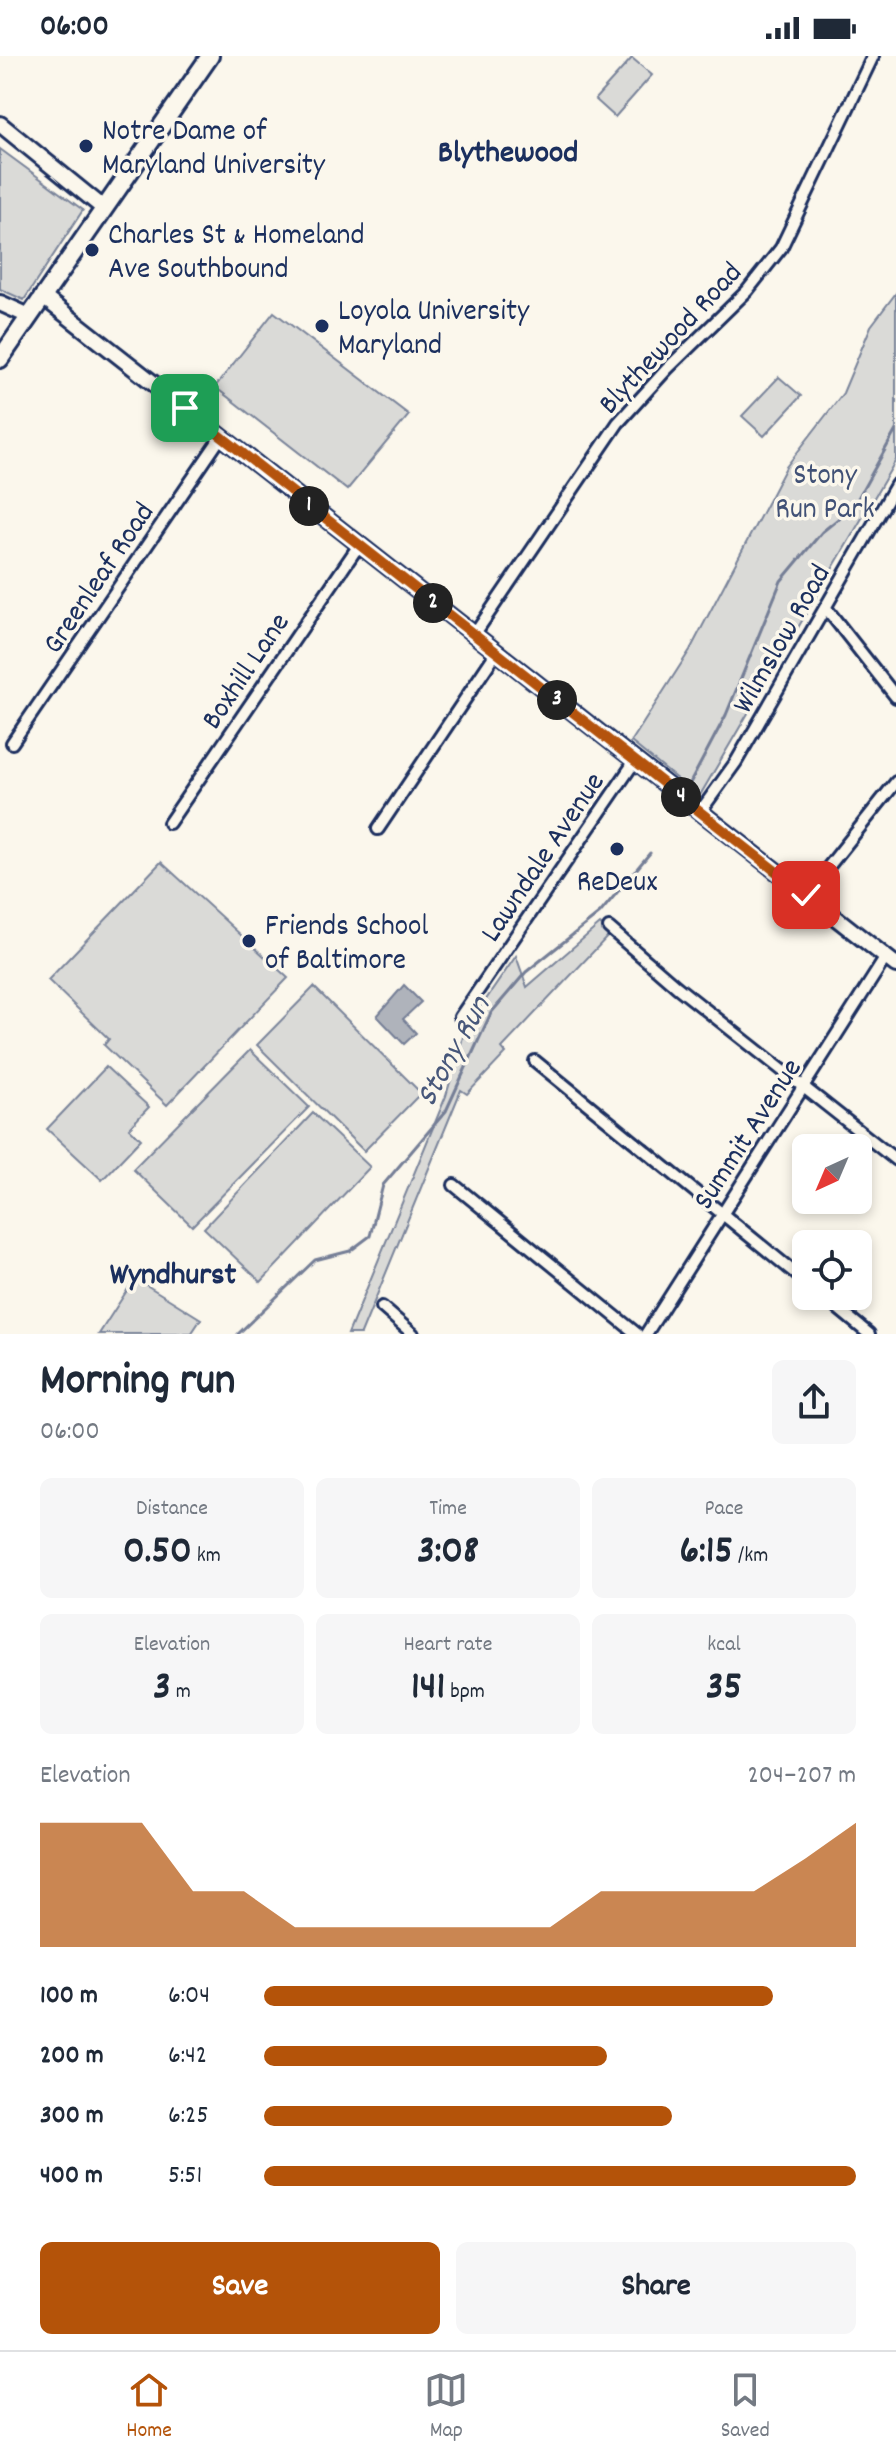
<!DOCTYPE html>
<meta charset="utf-8">
<style>
body{margin:0;font-family:Dekko,sans-serif;background:#f6f6f7;color:#1f2937;height:100vh;display:flex;flex-direction:column;font-size:30px;white-space:nowrap}
*{box-sizing:border-box;margin:0}
p{font-size:26px;color:#747a83}
.icon{flex:none;width:44px;height:44px;fill:none;stroke:currentColor;stroke-width:2;stroke-linecap:round;stroke-linejoin:round}
.map{position:relative;height:1278px;overflow:hidden}
.drawer{display:flex;flex-direction:column;background:#fff;flex:1}
.drawer>*{flex:none}
.needle{width:52px;rotate:224deg}
.buttons{position:absolute;left:792px;top:1078px;display:grid;gap:16px}
.buttons a{display:grid;place-items:center;width:80px;height:80px;border-radius:12px;background:#fff;box-shadow:0 4px 12px #0003;font-size:40px}
.pin{position:absolute;display:grid;place-items:center;width:68px;height:68px;color:#fff;margin:-34px;border-radius:16px;box-shadow:0 4px 12px #0006}
.km{position:absolute;width:40px;height:40px;margin:-20px;border-radius:50%;background:#222;color:#fff;font-size:22px;line-height:40px;text-align:center}
.round{display:grid;place-items:center;flex:none;width:84px;height:84px;border-radius:12px;background:#f6f6f7}
.overview{display:flex;align-items:center;justify-content:space-between;height:136px;padding:0 40px}
h1{font-size:44px;font-weight:700;line-height:60px}
.metrics{display:grid;grid-template-columns:repeat(3,1fr);gap:12px;height:136px;padding:8px 40px}
.metrics div{display:grid;align-content:center;border-radius:12px;background:#f6f6f7;text-align:center}
.metrics b{font-size:40px;font-weight:700}
.metrics small{font-size:22px;font-weight:400}
.metrics p{font-size:22px}
.chart{height:224px;padding:16px 40px}
.chart p{display:flex;justify-content:space-between}
.chart svg{width:100%;height:144px;margin-top:8px;fill:#b45309;opacity:.7}
.action{display:flex;gap:16px;margin-top:auto;padding:16px 40px}
.action a{flex:1;height:92px;border-radius:12px;background:#b45309;color:#fff;font-size:32px;font-weight:700;line-height:92px;text-align:center}
.action a+a{background:#f6f6f7;color:#1f2937}
ul{padding:0 40px;list-style:none;font-size:26px}
li{display:grid;grid-template-columns:128px 96px 1fr;align-items:center;height:60px}
li i{height:20px;border-radius:10px;background:#b45309}
.status{display:flex;justify-content:space-between;align-items:center;height:56px;padding:0 40px;background:#fff;direction:ltr}
.status svg{height:22px;fill:currentColor}
.dock{display:flex;justify-content:space-around;align-items:center;height:112px;border-top:2px solid #e0e1e3;background:#fff;font-size:22px;color:#747a83}
.dock a{display:grid;justify-items:center;gap:4px}
.dock .active{color:#b45309}
.map>svg:first-child{display:block}
.green{fill:#dadad7;stroke:#7a849a;stroke-width:2}
.water{fill:#afb3bb;stroke:#747e96;stroke-width:2}
.lines{fill:none;stroke-linecap:round;stroke-linejoin:round}
.stream{stroke:#747e96;stroke-width:3}
.minor-casing{stroke:#1b2f5e;stroke-width:16}
.tertiary-casing{stroke:#1b2f5e;stroke-width:20}
.primary-casing{stroke:#1b2f5e;stroke-width:22}
.minor{stroke:#fbf7ec;stroke-width:10}
.tertiary{stroke:#fbf7ec;stroke-width:14}
.primary{stroke:#fbf7ec;stroke-width:16}
.route-casing{stroke:#fff;stroke-width:16}
.route{stroke:#b45309;stroke-width:10}
.poi-dot{fill:#1b2f5e;stroke:#fbf7ec;stroke-width:3}
.labels{text-anchor:middle;stroke-width:7;stroke-linejoin:round;paint-order:stroke}
.poi-label{font-size:30px;fill:#1b2f5e;stroke:#fbf7ec;text-anchor:start}
.street-label{font-size:30px;fill:#1b2f5e;stroke:#fbf7ec}
.park-label{font-size:30px;fill:#415176;stroke:#fbf7ec}
.neighbourhood-label{font-size:32px;font-weight:bold;fill:#1b2f5e;stroke:#fbf7ec}
.water-label{font-size:32px;font-style:italic;fill:#47577a;stroke:#fbf7ec}
</style>
<div class="status"><b>06:00</b><svg viewBox="0 0 49 12"><path d="M0 12V9h3v3zM5 12V6h3v6zM10 12V3h3v9zM15 12V0h3v12zM26 1h20v11H26zM47 4h2v5h-2z"/></svg></div>
<div class="map">
<svg width="896" height="1278" viewBox="0 0 896 1278">
<rect width="100%" height="100%" fill="#fbf7ec"/>
<filter id="ink" filterUnits="userSpaceOnUse"><feTurbulence type="fractalNoise" baseFrequency=".0125" numOctaves="2"/><feDisplacementMap in="SourceGraphic" scale="16" xChannelSelector="R" yChannelSelector="G"/><feConvolveMatrix kernelMatrix="1 2 1 2 8 2 1 2 1" color-interpolation-filters="sRGB"/></filter>
<g filter="url(#ink)">
<g class="green">
<polygon points="632,2 652,19 615,61 595,43"/>
<polygon points="0,93 83,154 24,244 0,233"/>
<polygon points="896,237 896,404 699,741 631,686 690,594 786,411 843,337 871,270"/>
<polygon points="274,256 409,359 347,434 215,331"/>
<polygon points="779,321 801,340 764,380 742,360"/>
<polygon points="161,806 288,922 167,1049 104,989 109,983 48,924"/>
<polygon points="600,868 610,878 502,992 506,997 467,1038 461,1034 361,1278 348,1278 446,1040 465,974 516,900 527,931"/>
<polygon points="314,931 421,1037 364,1095 257,989"/>
<polygon points="250,994 309,1051 192,1170 133,1113"/>
<polygon points="106,1011 149,1051 129,1072 141,1083 102,1124 47,1073"/>
<polygon points="313,1057 370,1111 261,1226 204,1172"/>
<polygon points="135,1222 201,1263 191,1278 99,1278"/>
</g>
<polygon class="water" points="404,929 421,946 403,963 416,977 404,988 377,960"/>
<g class="lines">
<g class="stream">
<polyline points="689,729 726,659 781,525 822,476 853,451 896,374"/>
<polyline points="238,1278 315,1204 350,1195 370,1180 383,1129 446,1055 491,957 526,916 600,857 650,797"/>
</g>
<defs>
<g id="minor">
<polyline points="826,552 896,641"/>
<polyline points="474,579 618,367 667,313 747,235 781,192 873,0"/>
<polyline points="12,687 221,381"/>
<polyline points="700,756 736,706 896,429"/>
<polyline points="169,767 359,489"/>
<polyline points="378,773 496,597"/>
<polyline points="806,839 896,726"/>
<polyline points="609,872 677,931 896,1104"/>
<polyline points="460,961 635,705"/>
<polyline points="535,1005 806,1226"/>
<polyline points="454,1129 637,1278"/>
<polyline points="823,1240 869,1278"/>
<polyline points="382,1251 413,1278"/>
<polyline points="646,1278 886,901"/>
</g>
<g id="tertiary">
<polyline points="0,68 102,151"/>
<polyline points="42,240 896,909"/>
<polyline points="0,247 29,260"/>
</g>
<polyline id="primary" points="0,303 210,0"/>
</defs>
<use href="#minor" class="minor-casing"/>
<use href="#tertiary" class="tertiary-casing"/>
<use href="#primary" class="primary-casing"/>
<use href="#minor" class="minor"/>
<use href="#tertiary" class="tertiary"/>
<use href="#primary" class="primary"/>
</g>
</g>
<g class="lines" filter="url(#ink)">
<defs>
<polyline id="route" points="185,352 806,839"/>
</defs>
<use href="#route" class="route-casing"/>
<use href="#route" class="route"/>
</g>
<g class="poi-dot">
<circle cx="86" cy="90" r="8"/>
<circle cx="92" cy="194" r="8"/>
<circle cx="322" cy="270" r="8"/>
<circle cx="617" cy="793" r="8"/>
<circle cx="249" cy="885" r="8"/>
</g>
<g class="labels">
<g class="poi-label">
<text x="102" y="83">Notre Dame of<tspan x="102" dy="34">Maryland University</tspan></text>
<text x="108" y="187">Charles St &amp; Homeland<tspan x="108" dy="34">Ave Southbound</tspan></text>
<text x="338" y="263">Loyola University<tspan x="338" dy="34">Maryland</tspan></text>
<text x="617" y="834" text-anchor="middle">ReDeux</text>
<text x="265" y="878">Friends School<tspan x="265" dy="34">of Baltimore</tspan></text>
</g>
<g class="street-label">
<text transform="translate(669 281) rotate(-47)" y="10">Blythewood Road</text>
<text transform="translate(97 521) rotate(-56)" y="10">Greenleaf Road</text>
<text transform="translate(780 582) rotate(-60)" y="10">Wilmslow Road</text>
<text transform="translate(244 614) rotate(-56)" y="10">Boxhill Lane</text>
<text transform="translate(541 800) rotate(-56)" y="10">Lawndale Avenue</text>
<text transform="translate(746 1077) rotate(-57)" y="10">Summit Avenue</text>
</g>
<g class="park-label">
<text x="825" y="427">Stony<tspan x="825" dy="34">Run Park</tspan></text>
</g>
<g class="neighbourhood-label">
<text x="508" y="105">Blythewood</text>
<text x="173" y="1227">Wyndhurst</text>
</g>
<g class="water-label">
<text transform="translate(451 994) rotate(-61)" y="11">Stony Run</text>
</g>
</g>
</svg>
<div class="buttons">
<a><svg class="needle" viewBox="-14 -14 28 28"><path d="M0-13l5 13h-10z" fill="#e53935"/><path d="M0 13l5-13h-10z" fill="#747a83"/></svg></a>
<a><svg class="icon" aria-label="locate" viewBox="0 0 24 24"><circle cx="12" cy="12" r="6"/><path d="M12 2v4M12 18v4M2 12h4M18 12h4"/></svg></a>
</div>
<div class="pin" style="left:185px;top:352px;background:#1e9e55"><svg class="icon" aria-label="arrive" viewBox="0 0 24 24"><path d="M6 21V4h12l-3 4 3 4H6"/></svg></div>
<div class="pin" style="left:806px;top:839px;background:#d93025"><svg class="icon" aria-label="check" viewBox="0 0 24 24"><path d="M5 12l5 5 9-10"/></svg></div>
<b class="km" style="left:309px;top:450px">1</b>
<b class="km" style="left:433px;top:547px">2</b>
<b class="km" style="left:557px;top:644px">3</b>
<b class="km" style="left:681px;top:741px">4</b>
</div>
<section class="drawer">
<div class="overview"><div><h1>Morning run</h1><p>06:00</p></div><a class="round"><svg class="icon" aria-label="share" viewBox="0 0 24 24"><path d="M12 15V3M7 8l5-5 5 5M5 13v7h14v-7"/></svg></a></div>
<div class="metrics">
<div><p>Distance</p><b>0.50<small> km</small></b></div>
<div><p>Time</p><b>3:08</b></div>
<div><p>Pace</p><b>6:15<small> /km</small></b></div>
</div>
<div class="metrics">
<div><p>Elevation</p><b>3<small> m</small></b></div>
<div><p>Heart rate</p><b>141<small> bpm</small></b></div>
<div><p>kcal</p><b>35</b></div>
</div>
<div class="chart"><p><span>Elevation</span>204–207 m</p>
<svg viewBox="0 0 160 44" preserveAspectRatio="none"><path d="M0 44V6L10 6L20 6L30 27L40 27L50 38L60 38L70 38L80 38L90 38L100 38L110 27L120 27L130 27L140 27L150 17L160 6V44z"/></svg>
</div>
<ul>
<li><b>100 m</b>6:04<i style="width:86%"></i></li>
<li><b>200 m</b>6:42<i style="width:58%"></i></li>
<li><b>300 m</b>6:25<i style="width:69%"></i></li>
<li><b>400 m</b>5:51<i style="width:100%"></i></li>
</ul>
<div class="action"><a>Save</a><a>Share</a></div>
</section>
<nav class="dock">
<a class="active"><svg class="icon" aria-label="home" viewBox="0 0 24 24"><path d="M3 11l9-7 9 7M6 9v11h12V9"/></svg>Home</a>
<a><svg class="icon" aria-label="map" viewBox="0 0 24 24"><path d="M3 6l6-2 6 2 6-2v14l-6 2-6-2-6 2zM9 4v14M15 6v14"/></svg>Map</a>
<a><svg class="icon" aria-label="saved" viewBox="0 0 24 24"><path d="M7 4h10v16l-5-4-5 4z"/></svg>Saved</a>
</nav>
